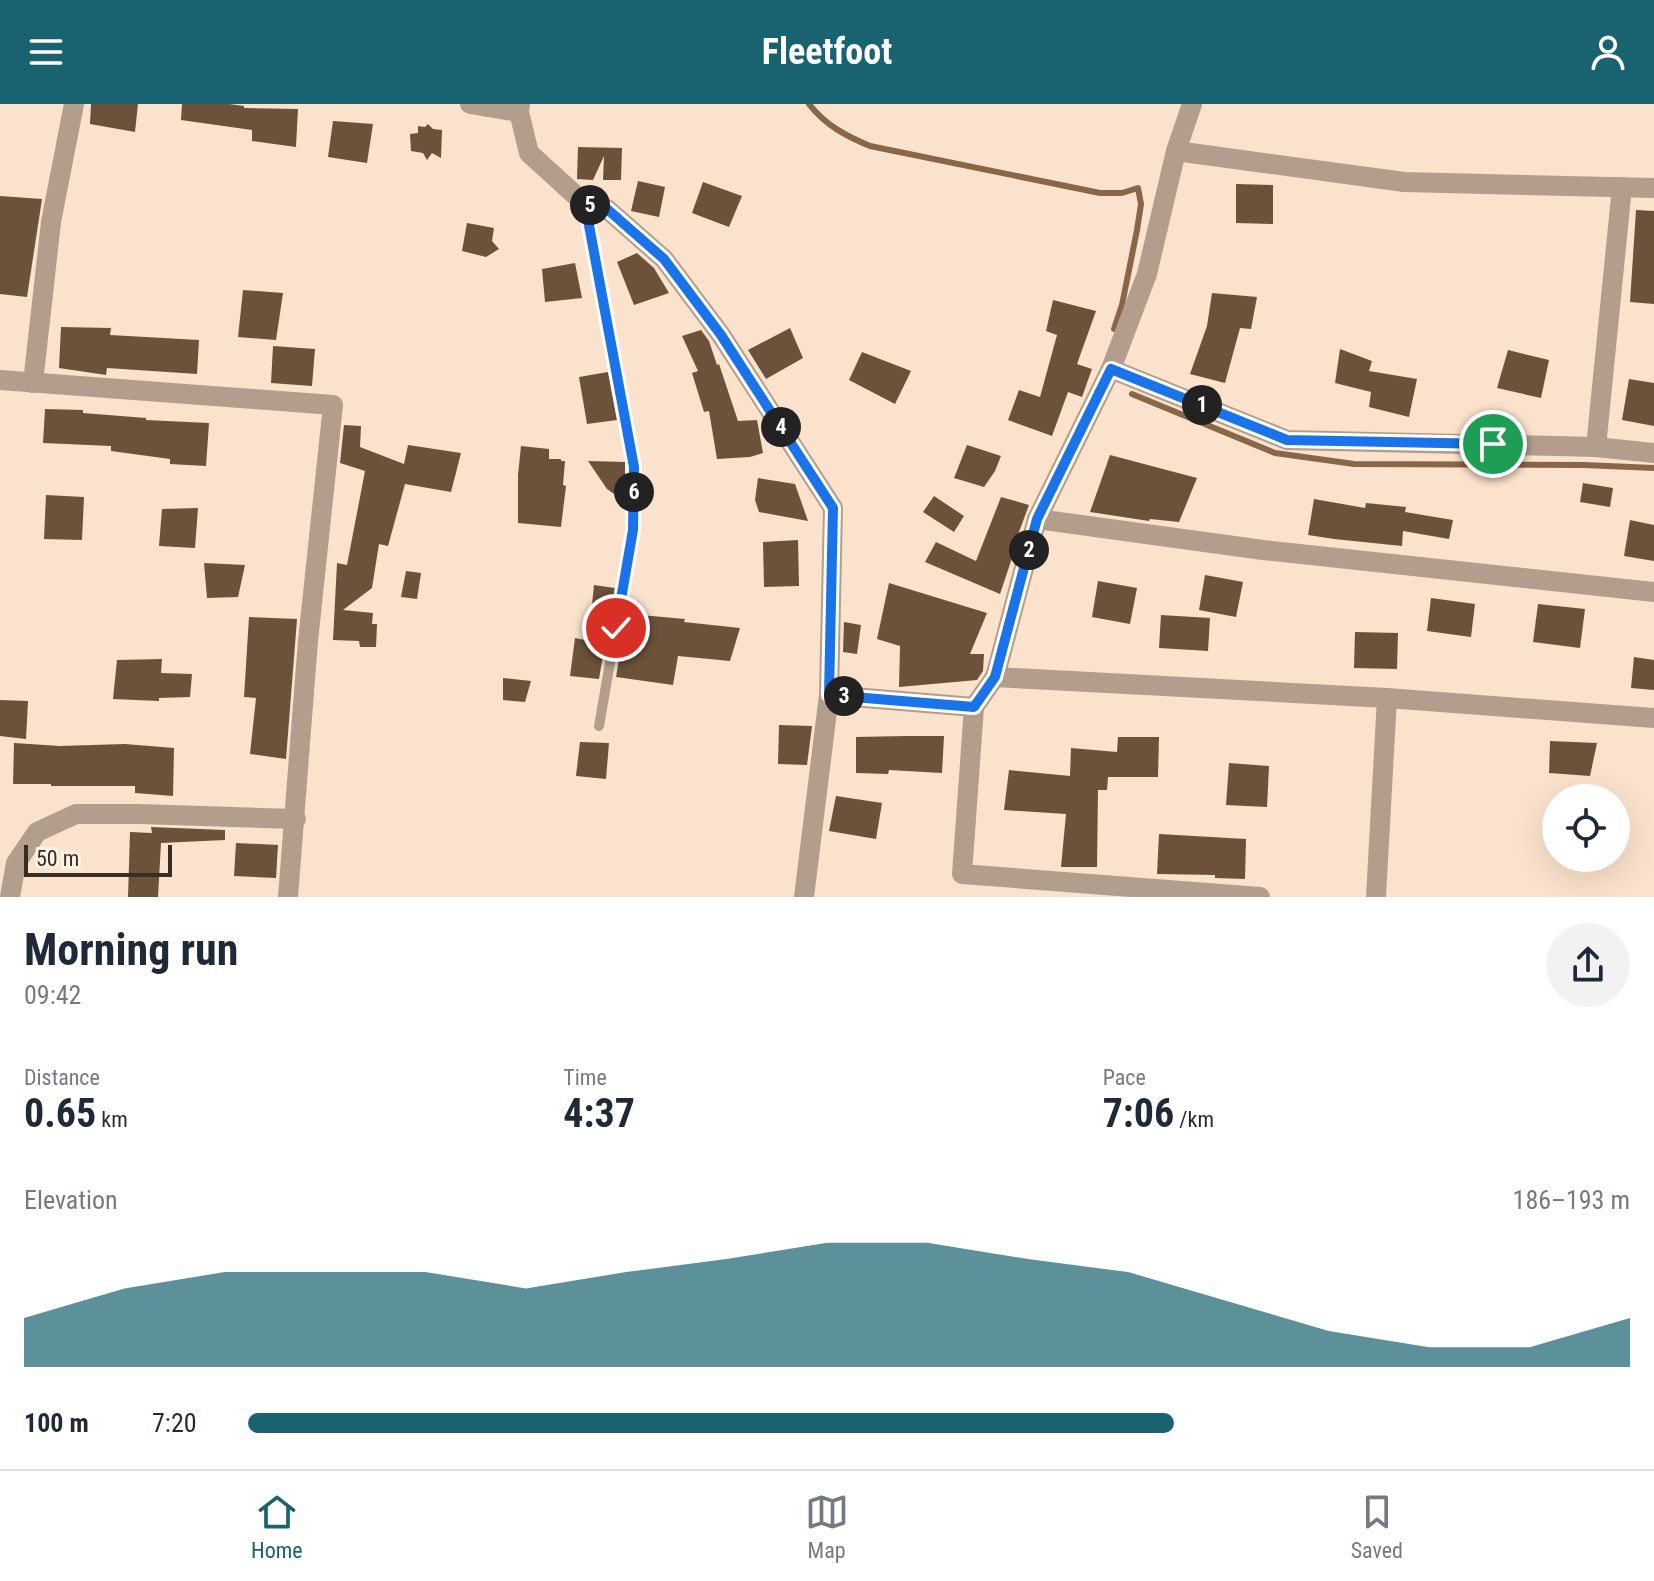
<!DOCTYPE html>
<meta charset="utf-8">
<style>
body{margin:0;font-family:"Roboto Condensed",sans-serif;background:#f2f2f3;color:#1f2937;height:100vh;display:flex;flex-direction:column;font-size:30px;white-space:nowrap}
*{box-sizing:border-box;margin:0}
p{font-size:26px;color:#747a83}
.icon{flex:none;width:44px;height:44px;fill:none;stroke:currentColor;stroke-width:2;stroke-linecap:round;stroke-linejoin:round}
.map{position:relative;height:793px;overflow:hidden}
.side{display:flex;flex-direction:column;background:#fff;flex:1}
.side>*{flex:none}
.controls{position:absolute;left:1542px;top:680px;display:grid;gap:16px}
.controls a{display:grid;place-items:center;width:88px;height:88px;border-radius:50%;background:#fff;box-shadow:0 8px 32px #0002;font-size:40px}
.scale{position:absolute;left:24px;bottom:20px;width:148px;box-sizing:border-box;padding-left:8px;border:4px solid #392d23;border-top:0;font-size:22px;line-height:28px;white-space:nowrap;color:#392d23;-webkit-text-stroke:6px #fff2e7;paint-order:stroke}
.pin{position:absolute;display:grid;place-items:center;width:68px;height:68px;color:#fff;margin:-34px;border:4px solid #fff;border-radius:50%;box-shadow:0 2px 8px #0007}
.km{position:absolute;width:40px;height:40px;margin:-20px;border-radius:50%;background:#222;color:#fff;font-size:22px;line-height:40px;text-align:center}
.round{display:grid;place-items:center;flex:none;width:84px;height:84px;border-radius:42px;background:#f2f2f3}
.headline{display:flex;align-items:center;justify-content:space-between;height:136px;padding:0 24px}
h1{font-size:44px;font-weight:700;line-height:60px}
.metrics{display:grid;grid-template-columns:repeat(3,1fr);gap:12px;height:136px;padding:8px 24px}
.metrics div{display:grid;align-content:center}
.metrics b{font-size:40px;font-weight:700}
.metrics small{font-size:22px;font-weight:400}
.metrics p{font-size:22px}
.chart{height:224px;padding:16px 24px}
.chart p{display:flex;justify-content:space-between}
.chart svg{width:100%;height:144px;margin-top:8px;fill:#196370;opacity:.7}
ul{padding:0 24px;list-style:none;font-size:26px}
li{display:grid;grid-template-columns:128px 96px 1fr;align-items:center;height:60px}
li i{height:20px;border-radius:10px;background:#196370}
header{display:flex;justify-content:space-between;align-items:center;height:104px;padding:0 24px;background:#196370;color:#fff;font-size:36px;font-weight:700}
.tabs{display:flex;justify-content:space-around;align-items:center;height:112px;border-top:2px solid #e0e1e3;background:#fff;font-size:22px;color:#747a83}
.tabs a{display:grid;justify-items:center;gap:4px}
.tabs .on{color:#196370}
.map>svg:first-child{display:block}
.lines{fill:none;stroke-linecap:round;stroke-linejoin:round}
.stream{stroke:#8a6648;stroke-width:6}
.building{fill:#6c523b}
.service{stroke:#b39e8d;stroke-width:10}
.minor{stroke:#b39e8d;stroke-width:20}
.route-casing{stroke:#fff;stroke-width:16}
.route{stroke:#1a73e8;stroke-width:10}
</style>
<header><svg class="icon" aria-label="menu" viewBox="0 0 24 24"><path d="M4 6h16M4 12h16M4 18h16"/></svg>Fleetfoot<svg class="icon" aria-label="person" viewBox="0 0 24 24"><circle cx="12" cy="8" r="4"/><path d="M4 21q1-7 8-7t8 7"/></svg></header>
<div class="map">
<svg width="1654" height="793" viewBox="0 0 1654 793">
<rect width="100%" height="100%" fill="#fbe2cd"/>
<g class="lines">
<g class="stream">
<path d="M809,0C825,21 846,32 870,42L1100,89H1122L1138,84L1141,100L1137,126L1122,201L1114,225"/>
<polyline points="1132,290 1275,349 1354,360 1584,361 1654,364"/>
</g>
</g>
<g class="building">
<polygon points="91,0 138,0 135,28 90,20"/>
<polygon points="182,0 229,0 244,2 244,4 298,5 296,43 252,37 252,26 181,16"/>
<polygon points="333,17 373,20 367,59 328,53"/>
<polygon points="428,20 433,25 442,26 441,54 432,49 427,56 423,49 411,47 410,30 418,29 418,22 425,23"/>
<polygon points="578,43 622,44 621,76 603,76 604,52 593,76 577,75"/>
<polygon points="638,77 665,83 659,113 631,107"/>
<polygon points="703,78 742,92 729,123 692,109"/>
<polygon points="1236,80 1273,81 1273,120 1236,119"/>
<polygon points="0,92 42,95 27,193 0,190"/>
<polygon points="1636,106 1654,107 1654,200 1630,198"/>
<polygon points="467,119 494,124 492,137 499,145 486,153 462,147"/>
<polygon points="637,149 654,164 669,189 634,201 617,158"/>
<polygon points="575,159 582,194 545,198 542,165"/>
<polygon points="243,186 283,189 276,236 238,233"/>
<polygon points="1212,189 1257,193 1251,225 1240,224 1225,279 1190,270 1207,222"/>
<polygon points="1053,196 1096,207 1077,260 1092,265 1082,293 1068,288 1052,332 1008,316 1019,286 1040,293 1057,231 1046,227"/>
<polygon points="61,223 111,224 110,231 199,236 197,270 107,264 106,271 59,264"/>
<polygon points="790,224 803,254 766,275 748,246"/>
<polygon points="701,226 709,237 717,261 719,260 738,317 757,316 763,349 750,353 717,355 709,307 704,308 692,269 698,267 682,232"/>
<polygon points="273,242 315,245 312,282 271,279"/>
<polygon points="1340,245 1372,257 1369,267 1417,275 1409,313 1369,303 1371,288 1335,279"/>
<polygon points="1508,246 1549,256 1541,294 1497,284"/>
<polygon points="862,248 911,267 895,300 849,276"/>
<polygon points="608,268 617,316 587,320 579,273"/>
<polygon points="1629,275 1654,279 1654,322 1622,316"/>
<polygon points="45,305 83,306 83,309 146,314 146,316 209,319 206,362 170,360 170,355 111,347 111,342 43,339"/>
<polygon points="344,321 361,322 360,343 404,360 408,341 461,349 451,388 405,380 388,442 379,440 372,484 343,506 373,509 372,520 377,520 376,543 360,543 359,537 333,536 337,459 347,461 365,367 340,359"/>
<polygon points="967,341 1001,352 995,367 984,383 954,374"/>
<polygon points="521,342 549,345 549,355 561,355 561,357 565,357 563,381 566,382 561,423 518,419 518,371"/>
<polygon points="1110,351 1197,374 1179,418 1150,415 1149,417 1090,408"/>
<polygon points="588,357 625,358 625,398 607,385"/>
<polygon points="758,374 795,380 808,417 759,408 755,396"/>
<polygon points="1583,379 1613,384 1610,403 1580,398"/>
<polygon points="46,391 84,393 82,436 44,435"/>
<polygon points="934,392 964,412 954,428 923,408"/>
<polygon points="1001,393 1029,401 1016,436 1018,436 1000,490 925,458 936,438 976,457"/>
<polygon points="1314,395 1365,404 1366,399 1406,403 1405,408 1453,416 1449,435 1403,427 1402,442 1334,435 1308,431"/>
<polygon points="198,404 195,444 159,442 162,405"/>
<polygon points="1630,416 1654,421 1654,457 1624,452"/>
<polygon points="798,436 799,482 764,483 763,438"/>
<polygon points="204,459 245,461 238,493 207,494"/>
<polygon points="406,467 421,469 417,495 401,493"/>
<polygon points="1205,471 1243,478 1236,513 1199,506"/>
<polygon points="1098,477 1137,484 1130,520 1092,513"/>
<polygon points="889,479 987,509 970,550 984,550 983,567 977,576 899,583 900,542 877,535"/>
<polygon points="594,481 615,484 610,511 591,511"/>
<polygon points="1431,494 1475,500 1471,533 1427,527"/>
<polygon points="1538,500 1585,505 1580,544 1533,538"/>
<polygon points="641,511 685,515 684,518 740,524 730,557 678,552 673,581 616,573 621,543 635,545"/>
<polygon points="1161,511 1210,514 1208,547 1159,544"/>
<polygon points="249,513 297,515 286,655 250,650 256,594 244,593"/>
<polygon points="844,518 861,521 857,550 843,548"/>
<polygon points="1355,528 1398,529 1397,565 1354,564"/>
<polygon points="575,534 605,540 599,575 570,572"/>
<polygon points="1634,553 1654,556 1654,586 1631,584"/>
<polygon points="162,555 161,569 192,570 190,593 159,594 159,597 113,595 117,556"/>
<polygon points="503,574 531,577 525,598 503,596"/>
<polygon points="0,596 28,597 26,635 0,632"/>
<polygon points="779,621 812,622 807,661 778,660"/>
<polygon points="906,632 944,632 942,669 889,666 888,670 856,669 856,633"/>
<polygon points="1118,633 1159,633 1158,673 1108,673 1107,686 1098,686 1097,763 1061,763 1066,710 1004,706 1009,666 1070,672 1071,644 1117,648"/>
<polygon points="1550,637 1597,639 1590,672 1549,669"/>
<polygon points="580,638 609,639 606,675 576,672"/>
<polygon points="14,639 60,642 125,640 174,644 173,692 135,689 135,682 51,682 51,680 13,680"/>
<polygon points="1229,659 1269,662 1267,703 1226,701"/>
<polygon points="836,692 882,699 876,735 829,727"/>
<polygon points="151,723 225,726 225,736 161,739 158,793 128,793 130,728 152,729"/>
<polygon points="1159,730 1246,735 1245,775 1215,774 1215,771 1157,770"/>
<polygon points="236,739 278,741 276,774 234,772"/>
</g>
<g class="lines">
<polyline class="service" points="585,100 634,363 633,426 599,622"/>
<g class="minor">
<polyline points="470,0 519,8"/>
<polyline points="520,0 519,8 529,49 585,100 607,105 664,155 721,231 833,404 829,591 804,793"/>
<polyline points="1176,47 1404,78 1654,84"/>
<polyline points="1111,265 1287,336 1596,343 1654,349"/>
<polyline points="0,276 333,301 308,537 288,793"/>
<polyline points="33,279 51,118 74,0"/>
<polyline points="1596,343 1622,83"/>
<polyline points="1037,415 1263,446 1654,488"/>
<polyline points="995,573 1037,415 1111,265 1147,170 1176,47 1192,0"/>
<polyline points="829,591 974,603 995,573 1387,594 1654,614"/>
<polyline points="974,603 962,770 1260,793"/>
<polyline points="10,793 16,759 37,728 76,710 140,710 296,715"/>
<polyline points="1376,793 1387,594"/>
</g>
</g>
<g class="lines">
<defs>
<polyline id="route" points="616,524 633,426 634,363 585,100 607,105 664,155 721,231 833,404 829,591 974,603 995,573 1037,415 1111,265 1287,336 1493,340"/>
</defs>
<use href="#route" class="route-casing"/>
<use href="#route" class="route"/>
</g>
</svg>
<div class="controls">
<a><svg class="icon" aria-label="locate" viewBox="0 0 24 24"><circle cx="12" cy="12" r="6"/><path d="M12 2v4M12 18v4M2 12h4M18 12h4"/></svg></a>
</div>
<div class="scale">50 m</div>
<div class="pin" style="left:1493px;top:340px;background:#1e9e55"><svg class="icon" aria-label="arrive" viewBox="0 0 24 24"><path d="M6 21V4h12l-3 4 3 4H6"/></svg></div>
<div class="pin" style="left:616px;top:524px;background:#d93025"><svg class="icon" aria-label="check" viewBox="0 0 24 24"><path d="M5 12l5 5 9-10"/></svg></div>
<b class="km" style="left:1202px;top:301px">1</b>
<b class="km" style="left:1029px;top:446px">2</b>
<b class="km" style="left:844px;top:592px">3</b>
<b class="km" style="left:781px;top:323px">4</b>
<b class="km" style="left:590px;top:101px">5</b>
<b class="km" style="left:634px;top:388px">6</b>
</div>
<section class="side">
<div class="headline"><div><h1>Morning run</h1><p>09:42</p></div><a class="round"><svg class="icon" aria-label="share" viewBox="0 0 24 24"><path d="M12 15V3M7 8l5-5 5 5M5 13v7h14v-7"/></svg></a></div>
<div class="metrics">
<div><p>Distance</p><b>0.65<small> km</small></b></div>
<div><p>Time</p><b>4:37</b></div>
<div><p>Pace</p><b>7:06<small> /km</small></b></div>
</div>
<div class="chart"><p><span>Elevation</span>186–193 m</p>
<svg viewBox="0 0 160 44" preserveAspectRatio="none"><path d="M0 44V29L10 20L20 15L30 15L40 15L50 20L60 15L70 11L80 6L90 6L100 11L110 15L120 24L130 33L140 38L150 38L160 29V44z"/></svg>
</div>
<ul>
<li><b>100 m</b>7:20<i style="width:67%"></i></li>
</ul>
</section>
<nav class="tabs">
<a class="on"><svg class="icon" aria-label="home" viewBox="0 0 24 24"><path d="M3 11l9-7 9 7M6 9v11h12V9"/></svg>Home</a>
<a><svg class="icon" aria-label="map" viewBox="0 0 24 24"><path d="M3 6l6-2 6 2 6-2v14l-6 2-6-2-6 2zM9 4v14M15 6v14"/></svg>Map</a>
<a><svg class="icon" aria-label="saved" viewBox="0 0 24 24"><path d="M7 4h10v16l-5-4-5 4z"/></svg>Saved</a>
</nav>
